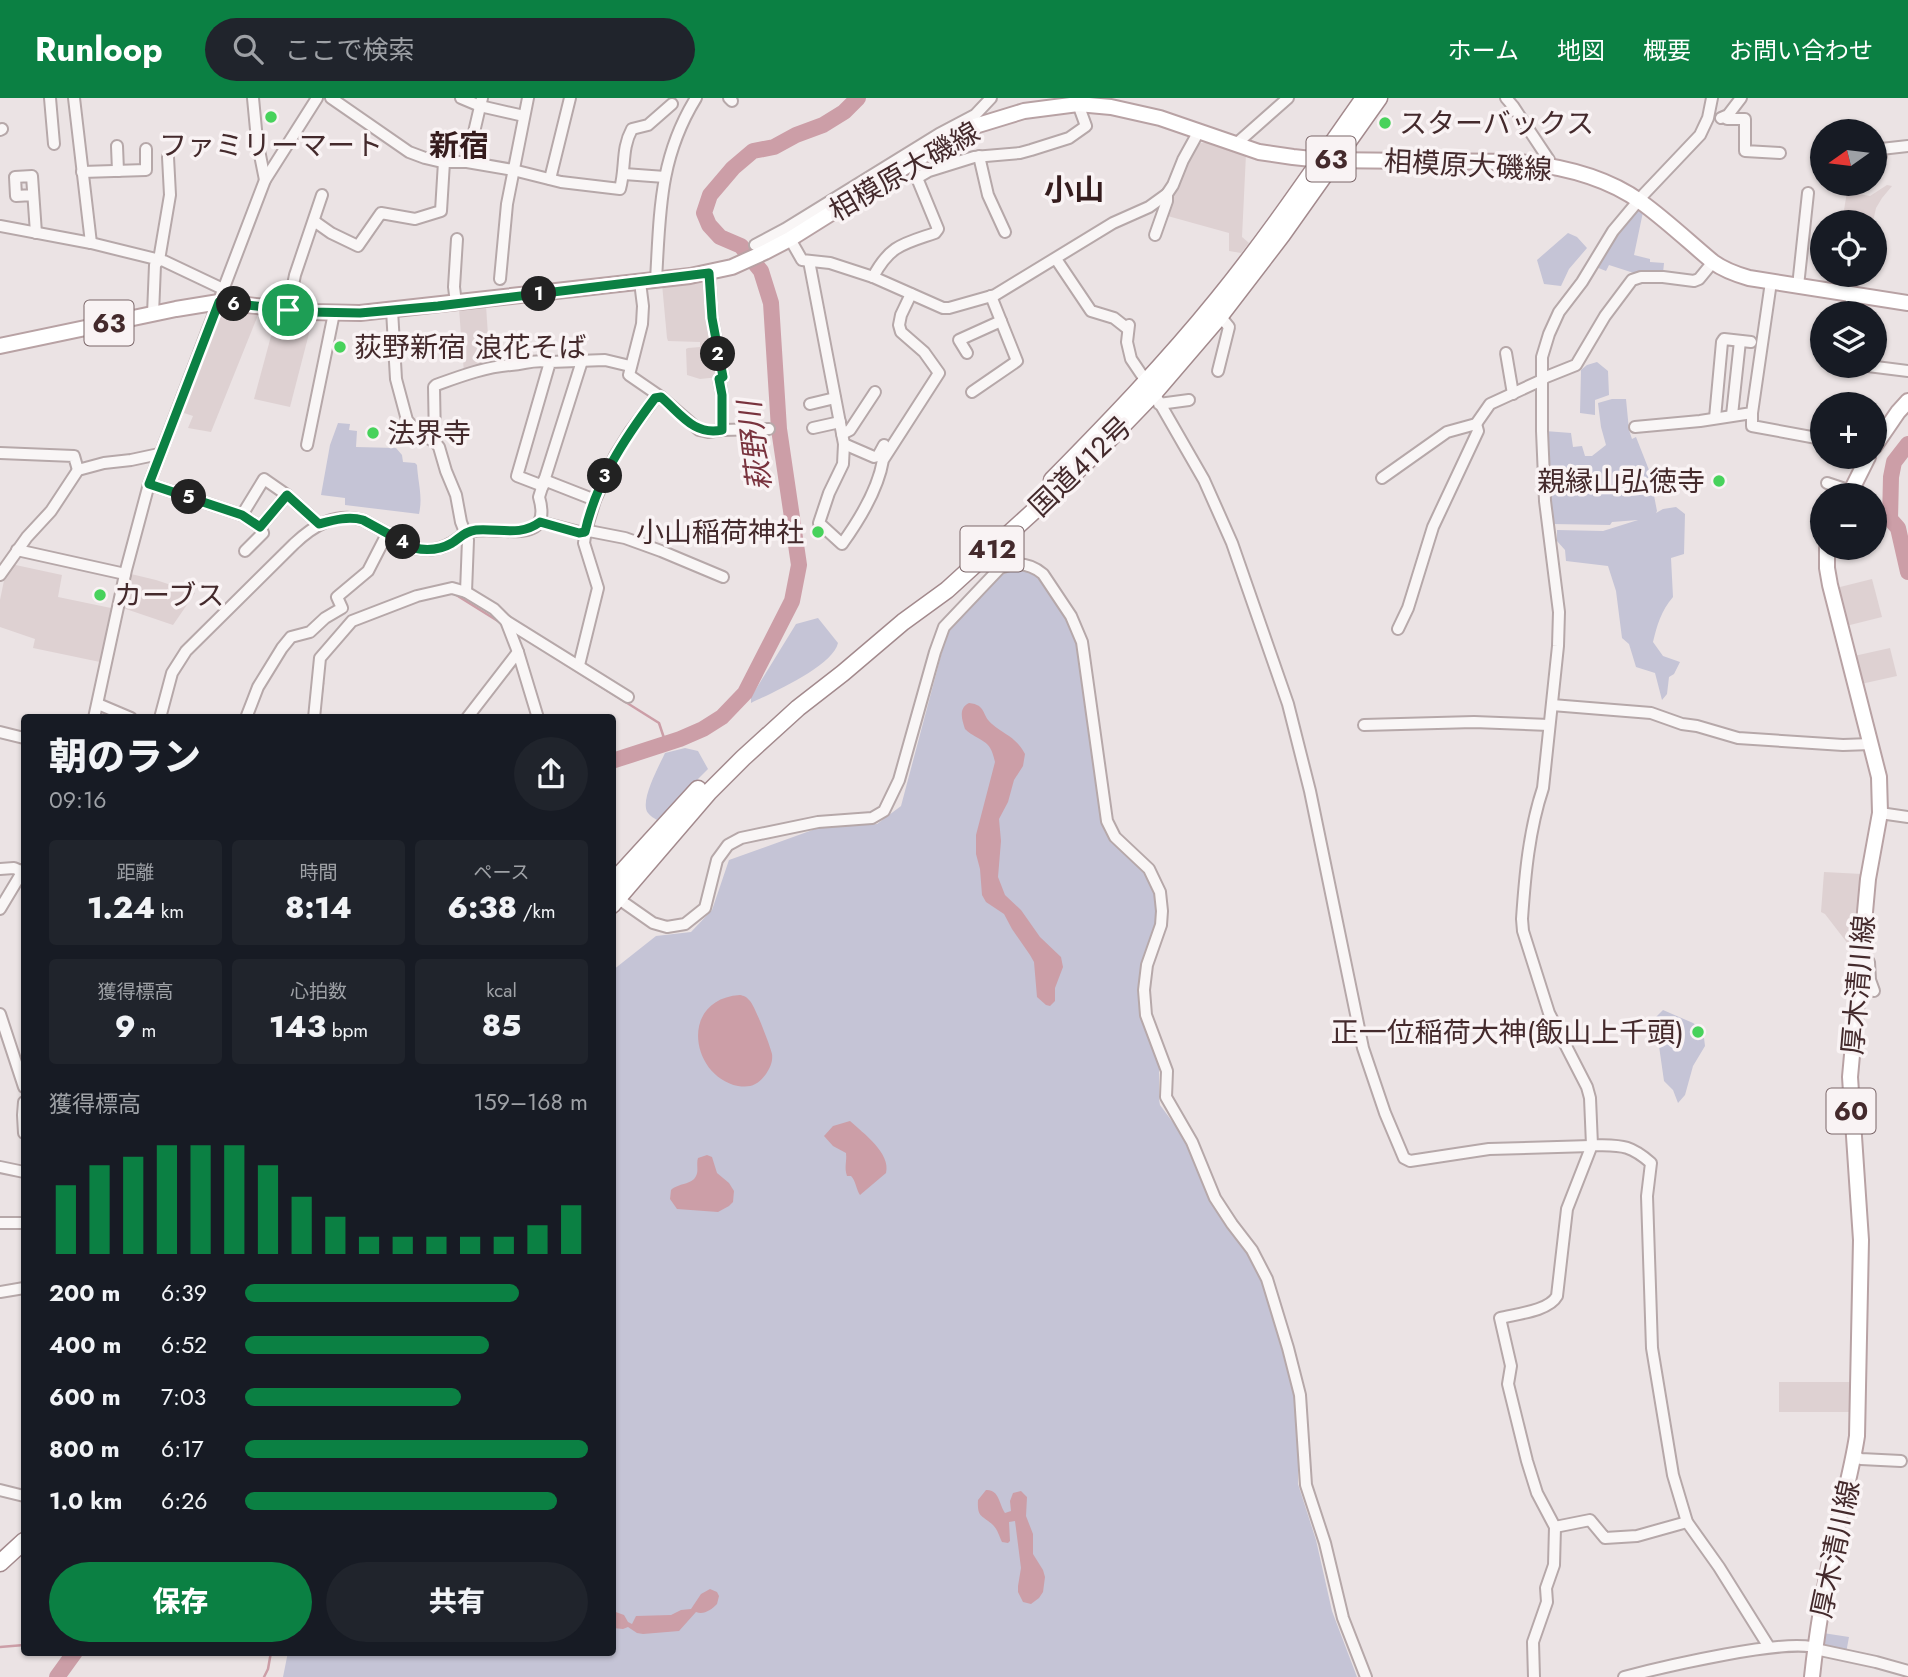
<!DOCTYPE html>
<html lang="ja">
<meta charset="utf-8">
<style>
body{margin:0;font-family:Jost,"Noto Sans JP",sans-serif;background:#20242c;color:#f1f3f6;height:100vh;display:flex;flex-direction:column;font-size:26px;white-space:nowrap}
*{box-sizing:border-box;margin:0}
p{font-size:23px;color:#9ea1a6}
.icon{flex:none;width:38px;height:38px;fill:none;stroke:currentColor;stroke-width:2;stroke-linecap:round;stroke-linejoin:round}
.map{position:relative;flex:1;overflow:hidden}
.sheet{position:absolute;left:21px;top:616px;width:595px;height:942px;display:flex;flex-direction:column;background:#171b24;border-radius:7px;box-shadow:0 2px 5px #0004}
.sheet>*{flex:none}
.needle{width:46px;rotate:256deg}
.buttons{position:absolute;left:1810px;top:21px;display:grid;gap:14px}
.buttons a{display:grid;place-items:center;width:77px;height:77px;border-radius:50%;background:#171b24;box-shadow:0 2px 5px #0004;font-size:35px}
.pin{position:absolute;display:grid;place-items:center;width:60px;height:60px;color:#fff;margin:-30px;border:4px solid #fff;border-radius:50%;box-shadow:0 2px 7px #0007}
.km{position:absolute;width:35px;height:35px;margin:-18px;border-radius:50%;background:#222;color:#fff;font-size:19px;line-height:35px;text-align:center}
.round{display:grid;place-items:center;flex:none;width:74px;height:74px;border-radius:37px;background:#20242c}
.head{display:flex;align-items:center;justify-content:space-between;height:119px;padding:0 28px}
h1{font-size:38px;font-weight:800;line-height:52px}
.metrics{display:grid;grid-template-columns:repeat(3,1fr);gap:10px;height:119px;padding:7px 28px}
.metrics div{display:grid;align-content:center;border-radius:7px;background:#20242c;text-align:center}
.metrics b{font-size:30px;font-weight:800}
.metrics small{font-size:19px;font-weight:400}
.metrics p{font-size:19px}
.chart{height:196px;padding:14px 28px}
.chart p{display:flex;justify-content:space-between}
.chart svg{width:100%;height:126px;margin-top:7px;stroke:#0b8043;stroke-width:6}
.button{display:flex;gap:14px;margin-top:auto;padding:14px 28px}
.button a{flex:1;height:80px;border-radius:42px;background:#0b8043;color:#fff;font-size:28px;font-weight:800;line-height:80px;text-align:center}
.button a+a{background:#20242c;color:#f1f3f6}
ul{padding:0 28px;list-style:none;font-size:23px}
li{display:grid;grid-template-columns:112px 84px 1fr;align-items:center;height:52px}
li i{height:18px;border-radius:9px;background:#0b8043}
header{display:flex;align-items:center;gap:42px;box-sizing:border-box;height:98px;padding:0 35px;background:#0b8043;color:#fff}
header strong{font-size:33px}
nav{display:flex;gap:38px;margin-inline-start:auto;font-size:24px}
.search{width:490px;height:63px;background:#20242c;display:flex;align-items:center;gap:18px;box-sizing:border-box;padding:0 24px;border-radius:38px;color:#9ea1a6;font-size:26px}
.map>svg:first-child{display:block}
.built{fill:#ded1d2}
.green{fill:#c5c4d6}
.water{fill:#cc9ea7}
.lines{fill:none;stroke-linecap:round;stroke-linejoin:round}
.stream{stroke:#cc9ea7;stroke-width:2.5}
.river{stroke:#cc9ea7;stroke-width:16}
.minor-casing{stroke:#b6a8a9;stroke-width:14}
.major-casing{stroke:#b8a2a4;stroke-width:18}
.highway-casing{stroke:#a38a8d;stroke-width:19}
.minor{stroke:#f9f6f6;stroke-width:10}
.major{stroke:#fff;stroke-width:14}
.highway{stroke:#fff;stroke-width:16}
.route-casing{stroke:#fff;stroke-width:14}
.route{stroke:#0b8043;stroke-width:9}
.poi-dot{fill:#47d25b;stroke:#f9f3f4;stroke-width:2.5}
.labels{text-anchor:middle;stroke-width:7;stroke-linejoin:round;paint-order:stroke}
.shield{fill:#f9f3f4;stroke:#7a6668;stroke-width:2}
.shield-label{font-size:26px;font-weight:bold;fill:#442a2c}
.poi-label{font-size:28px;fill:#442a2c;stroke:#f9f3f4;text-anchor:start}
.street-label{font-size:28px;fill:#442a2c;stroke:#f9f3f4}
.neighbourhood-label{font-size:30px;font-weight:bold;fill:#351c1d;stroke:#f9f3f4}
.water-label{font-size:30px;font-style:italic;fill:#79333e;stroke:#f9f3f4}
</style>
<header>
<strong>Runloop</strong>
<div class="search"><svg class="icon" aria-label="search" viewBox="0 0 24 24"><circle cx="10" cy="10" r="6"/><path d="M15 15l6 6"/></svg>ここで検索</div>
<nav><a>ホーム</a><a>地図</a><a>概要</a><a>お問い合わせ</a></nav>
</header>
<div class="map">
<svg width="1908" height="1579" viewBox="0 0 1908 1579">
<rect width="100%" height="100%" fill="#ebe3e4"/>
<g class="built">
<polygon points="1208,44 1246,56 1242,139 1249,145 1241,155 1229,153 1229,135 1164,117 1172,95 1192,52 1196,46"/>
<polygon points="1887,87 1892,88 1882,100 1876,110 1873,124 1843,118 1847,94 1870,98"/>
<polygon points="705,182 719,279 700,281 687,277 686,251 688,250 700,249 700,244 668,243 667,240 662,186"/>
<polygon points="486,207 490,269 464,275 459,211"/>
<polygon points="222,213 258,217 211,334 188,330 193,318 181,314"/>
<polygon points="277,216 313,220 290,309 254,301"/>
<polygon points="11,466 62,477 58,499 111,510 100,564 33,550 35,541 0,529 0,502 6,473"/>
<polygon points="131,476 156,482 195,495 173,527 123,510"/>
<polygon points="1872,481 1882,519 1846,528 1836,490"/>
<polygon points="1890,550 1897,578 1861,586 1854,558"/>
<polygon points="1824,774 1862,776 1855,855 1825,816 1821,814"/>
<rect x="1779" y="1284" width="72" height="30"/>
</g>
<g class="green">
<path d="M1639,112L1643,114L1634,157L1650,161V164L1664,165L1663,175L1640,177L1609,167L1606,173L1596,169C1608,149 1620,126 1639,112Z"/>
<polygon points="1568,135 1577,139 1587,150 1569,171 1561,188 1544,186 1537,162"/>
<polygon points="1597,264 1608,273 1609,297 1595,302 1595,317 1580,315 1581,272 1587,267"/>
<path d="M1612,301H1626L1629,332L1632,341L1636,339L1649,372L1657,413L1656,415L1663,411L1676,409L1685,416L1684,456L1671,460L1673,499C1661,513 1657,527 1653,544L1663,558L1680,564L1674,576L1669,579L1667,596L1662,602L1655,575L1636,569L1629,546L1622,540L1616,493L1608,468L1566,463L1565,452L1557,443V432L1603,433L1638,422L1612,424L1610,427L1551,426L1545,333L1571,335L1573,349L1582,348L1585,358H1592L1606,347L1601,329L1598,305Z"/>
<path d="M338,325L350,326L349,332L357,333L356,349L396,350L402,357L403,364L415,365L417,367C418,385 423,398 419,416L345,407V400L321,397L330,347Z"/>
<polygon points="1019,472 1030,474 1044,485 1068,525 1079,554 1101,722 1105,734 1112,744 1141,770 1153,791 1156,804 1157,818 1141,871 1139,906 1144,929 1159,967 1159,1001 1160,1007 1180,1034 1216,1112 1249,1156 1262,1184 1292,1286 1296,1307 1298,1335 1298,1386 1316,1442 1332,1513 1357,1579 283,1579 288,1554 612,1554 613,872 656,838 691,834 712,812 729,762 818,730 877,726 901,708 947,535 1001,477 1011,473"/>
<path d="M818,520L838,545C833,568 772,595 751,605V599L796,526Z"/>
<path d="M685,650L698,653L708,671L657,722C654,720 650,718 648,715C639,704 659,668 665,655Z"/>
<polygon points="1663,912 1693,925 1703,932 1705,948 1693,968 1685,997 1678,1005 1673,992 1664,983 1655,920"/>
<polygon points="1823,1535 1849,1539 1846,1555 1821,1548"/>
</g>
<g class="water">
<path d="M969,605C987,607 981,617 992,626C1005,637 1016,639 1025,656L1023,668L1014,682L1008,704L999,721L1001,743L998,779L1005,797L1021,812L1040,839L1061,859L1063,869L1055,890V903L1050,908L1046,907L1037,899L1034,864L1030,857L1012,831L1004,816L986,804L982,797L980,771L976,756V737L995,664C990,639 980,645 965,631C962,622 958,610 969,605Z"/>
<path d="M740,897C744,898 746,898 749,902C754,905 771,950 772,956C773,964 770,970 766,976C758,987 751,990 738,988C690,978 679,901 740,897Z"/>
<path d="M850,1023C863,1035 891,1055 886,1075L860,1097C856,1091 856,1083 851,1078H847C844,1069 847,1064 846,1055L833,1048L824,1038L833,1028Z"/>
<path d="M707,1057L712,1059L717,1075L729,1085L734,1093L733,1104L729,1108L718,1114L677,1111L670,1101L671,1092C678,1085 692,1087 696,1078C699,1073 696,1066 698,1060Z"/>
<path d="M986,1392C999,1391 999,1406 1005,1415L1011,1413L1010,1403L1013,1395L1021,1393L1027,1399L1026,1418L1033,1436V1456L1043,1472L1045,1479L1043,1494L1039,1500L1031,1506L1023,1504L1018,1494V1488L1021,1470L1015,1423L1009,1424L1010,1443L1008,1445L1002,1444C999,1438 998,1432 993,1427C982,1417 977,1420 978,1402Z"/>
<path d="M710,1491L717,1494L719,1498L717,1506C711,1512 704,1517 696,1514L679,1533L643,1536L637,1535L628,1529L623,1531L613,1530V1513L624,1517L628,1524L632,1526L636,1518L671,1517L681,1512L691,1511L701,1496Z"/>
</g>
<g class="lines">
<g class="stream">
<polyline points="453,495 501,525"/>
<polyline points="565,566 659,625 666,646"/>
<polyline points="320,609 323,585"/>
<polyline points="0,1549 24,1547"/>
<polyline points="264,1579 268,1571 271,1554"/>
</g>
<g class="river">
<polyline points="1908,346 1894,364 1891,379 1890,421 1898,430 1908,474"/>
<polyline points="612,663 680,641 703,631 722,619 745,595 792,503 799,467 779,331 771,205 761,173 741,148 720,139 709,127 704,115 710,97 733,70 753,53 774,49 796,37 823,27 844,14 858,0"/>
<polyline points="57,1579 75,1554"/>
</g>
<defs>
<g id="minor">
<polyline points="50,0 54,46"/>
<polyline points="74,0 91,145"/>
<polyline points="253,0 257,42 265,82"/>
<path d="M331,0L409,54L425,60L442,64H467L513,72L561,84L620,91C626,69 621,51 632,31L648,27L672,6"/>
<polyline points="461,0 480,8 524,18"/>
<polyline points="729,0 732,3"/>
<polyline points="1506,0 1513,8 1549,62 1550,67"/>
<polyline points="1725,19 1727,21 1745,21 1745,53 1780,55"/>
<polyline points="1721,20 1728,17 1741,0"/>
<polyline points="0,32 2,31"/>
<polyline points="1236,46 1288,0"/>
<polyline points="117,48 118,73"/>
<polyline points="979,58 988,97 1005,134"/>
<polyline points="1881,58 1881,51 1908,48"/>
<polyline points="467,64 482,0"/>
<polyline points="82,74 146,72 146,51"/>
<polyline points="624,76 665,79"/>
<polyline points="550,81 570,0"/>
<polyline points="33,97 16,98 15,79 32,78 36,135"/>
<polyline points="314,123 331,135 358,148 381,115 415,121 441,113 444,64"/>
<polyline points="0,128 91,145 164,163 223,191"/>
<polyline points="1155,137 1167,103 1167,96 1173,87 1183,62 1199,33"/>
<polyline points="790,141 802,162 830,165 873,179 943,210 949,210 995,197 1113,125 1149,109 1167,96"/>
<polyline points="755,147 785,131 939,36 975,17 991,0"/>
<polyline points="1056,161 1091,213 1114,220 1128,231"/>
<path d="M809,163L844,346L843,366L829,395L819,425L842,446C860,421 878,392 883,362L939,275L924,254L901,234L899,227L901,217L911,196"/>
<polyline points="709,175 712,220 723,279 719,281 722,297 722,332"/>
<path d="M873,179C890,147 903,146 935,135L938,131L917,80L929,73L974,59L1020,55L1031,52L1069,40L1086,28L1078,6"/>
<polyline points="500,181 507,106 528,0"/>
<path d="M656,182C660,114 659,60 696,0"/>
<polyline points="640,184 643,208 642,226 629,277 661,299 699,332 708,334 722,332 769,331"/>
<polyline points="1798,188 1808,95"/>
<polyline points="456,205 454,189 457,141"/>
<polyline points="288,212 295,177 322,97"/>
<polyline points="392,212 396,281 407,322 417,334 435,344 439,349 446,373 456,397 461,424 468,442 466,494 494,511 506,523 518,554 538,620"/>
<polyline points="1849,215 1852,196"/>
<polyline points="153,216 155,167 159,162 170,97 168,59"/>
<polyline points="1129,227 1127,244 1131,261 1154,295 1204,382 1232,445 1288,606 1310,693 1363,950 1385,1015 1404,1060 1410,1063 1489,1051 1591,1048"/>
<polyline points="967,255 959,242 1001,223"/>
<polyline points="1506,255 1513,296"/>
<polyline points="1868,268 1908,273"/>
<polyline points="1218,273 1229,229 1220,218"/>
<polyline points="972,294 1017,263 991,198"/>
<polyline points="810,306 835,300"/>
<polyline points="1159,306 1189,302"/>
<polyline points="1752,315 1752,328 1822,341"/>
<polyline points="1732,317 1740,243"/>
<polyline points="1715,320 1722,244 1724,241 1751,244"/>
<polyline points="1635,329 1700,323 1752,315 1771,184"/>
<polyline points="813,330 840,324"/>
<polyline points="842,336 850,332 875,294"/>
<path d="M435,344L434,289L436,287C461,278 485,269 511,267C527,266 532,261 550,264"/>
<polyline points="844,346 874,359 878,358 884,347"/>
<polyline points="307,347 334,215"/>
<polyline points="0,355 74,358 78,372"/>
<polyline points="1382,380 1447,334 1476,326 1490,306 1542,282 1546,279 1576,267 1605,218 1632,182 1641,179 1663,179 1694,183 1699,181 1713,164"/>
<polyline points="544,382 595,402"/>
<polyline points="1827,385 1851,393"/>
<polyline points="149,386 242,417 264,381 287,397 319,426"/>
<polyline points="543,388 517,378 550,264 605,262 630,268"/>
<polyline points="242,417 260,429 287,397"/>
<polyline points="540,424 579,434 589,433 625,440 661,453 723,479"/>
<polyline points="17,452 125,476"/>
<polyline points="245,453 263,435 260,429"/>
<polyline points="0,477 27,439 51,413 78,372 104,365 131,362 159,356"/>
<polyline points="506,523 628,599"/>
<polyline points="1398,531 1408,510 1433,429 1478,333 1476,326"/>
<polyline points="579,567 598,490 584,445 586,432 595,402 615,358 630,334 655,300 661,299"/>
<polyline points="98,606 131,620"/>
<polyline points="1552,607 1651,615 1682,626 1697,628 1738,640 1843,647 1871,646"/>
<polyline points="94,620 126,472 149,386 265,82 317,0"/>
<path d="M160,620L172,575L186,553L294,446C313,428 335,414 363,422L414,450C426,453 440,452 451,445C458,441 462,436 470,434C497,426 554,451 539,399L582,263"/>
<polyline points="246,620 258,589 282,550 291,539 310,534 325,520 342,510 337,499 368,473 387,436"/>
<polyline points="314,620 320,560 352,523 417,498 452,490 466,494"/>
<polyline points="467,620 518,554"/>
<polyline points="1364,627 1474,624 1549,627"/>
<polyline points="0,634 24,640"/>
<polyline points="1880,715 1908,719"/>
<polyline points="0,771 14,770 23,774"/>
<path d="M613,797L653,825L667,829L685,826L705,810L717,762L728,747L741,740L818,724L872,720L884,713L899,682L935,554L944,529L1000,470C1015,464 1030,465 1043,476L1071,518L1082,544L1107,723L1115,739L1149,771L1160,794L1162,813L1161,827L1147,867L1144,892L1146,917L1167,973L1166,999L1192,1044L1215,1100L1232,1126L1252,1152L1267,1181L1288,1250L1300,1297L1306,1387L1325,1445L1343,1520L1366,1579"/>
<polyline points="0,811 24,771"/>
<polyline points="1861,859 1869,864 1870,882 1874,893"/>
<polyline points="0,916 24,989"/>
<polyline points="24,1004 23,1017 24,1035"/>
<path d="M1592,1047C1620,1048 1628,1045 1651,1065L1647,1098L1652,1250L1673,1377L1687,1424L1719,1469L1769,1549"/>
<polyline points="0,1069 24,1074"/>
<polyline points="0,1125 24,1125"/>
<polyline points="0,1194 24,1190"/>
<polyline points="1854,1357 1861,1361 1901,1363"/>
<polyline points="0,1392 24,1398"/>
<polyline points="1555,1429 1590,1422 1605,1440 1637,1438 1687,1424"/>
<path d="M1534,1579L1533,1544L1547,1504L1546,1490L1554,1467L1555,1429L1537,1395L1527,1363L1508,1286L1511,1268L1500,1220C1516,1216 1549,1213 1557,1198L1567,1111L1592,1047L1590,1000L1587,989L1549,915L1523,833L1522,821C1525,777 1529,732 1543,690L1558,548L1559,514L1545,403L1542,333V259L1549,236L1559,214L1582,184L1613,133L1644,96L1700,37L1708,20L1712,0"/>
<path d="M1624,1579C1655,1571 1798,1536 1820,1552L1876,1564L1908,1573"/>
</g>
<g id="major">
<path d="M0,248L176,211L219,204L311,214L360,215L690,178L732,169L765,154L790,141L943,45L975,28L1024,13L1078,6L1111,9L1160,20L1259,54L1293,59L1321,62L1518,64C1561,68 1605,78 1641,104C1666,122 1689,144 1713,164C1724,172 1735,176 1749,180L1908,205"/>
<polyline points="1874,349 1898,314 1908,303"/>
<polyline points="1849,397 1868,359"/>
<path d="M1812,1579C1817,1531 1826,1481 1836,1434C1843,1402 1852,1371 1857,1338L1861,1142L1850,979L1868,781L1880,715L1879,679L1830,487L1827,470V450"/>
</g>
<g id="highway">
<path d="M1052,382C1109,324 1166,265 1217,202C1270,137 1316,68 1364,0"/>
<polyline points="612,785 698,691"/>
<polyline points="612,807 709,694 743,660 798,610 843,575 903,524 947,492 1047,401 1100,351 1154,295 1220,218 1282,137 1379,0"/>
<polyline points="0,1465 24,1443"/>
</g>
</defs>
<use href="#minor" class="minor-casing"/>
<use href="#major" class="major-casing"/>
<use href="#highway" class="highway-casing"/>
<use href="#minor" class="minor"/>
<use href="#major" class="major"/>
<use href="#highway" class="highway"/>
</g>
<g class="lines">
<defs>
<path id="route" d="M709,175L712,220L723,279L719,281L722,297V332C694,338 681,316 661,299L655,300C624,341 596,384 585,434L579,435L540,424C520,439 499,430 476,432C465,433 460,440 452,445C440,452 427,453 414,450L363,422C348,418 334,422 319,426L287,397L260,429L242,417L149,386L219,204L311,214L360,215L438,208Z"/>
</defs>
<use href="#route" class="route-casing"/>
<use href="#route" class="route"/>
</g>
<g class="poi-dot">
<circle cx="271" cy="19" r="7"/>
<circle cx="1385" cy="25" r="7"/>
<circle cx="340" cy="249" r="7"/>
<circle cx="373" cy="335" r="7"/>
<circle cx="1719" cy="383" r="7"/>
<circle cx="818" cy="434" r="7"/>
<circle cx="100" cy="497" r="7"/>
<circle cx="1698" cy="934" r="7"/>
</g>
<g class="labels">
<g class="shield">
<rect x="1306.5" y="38.5" width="49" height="45" rx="5"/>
<rect x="84.5" y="202.5" width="49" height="45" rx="5"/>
<rect x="960.5" y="428.5" width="63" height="45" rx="5"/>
<rect x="1826.5" y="990.5" width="49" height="45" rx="5"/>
</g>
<g class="shield-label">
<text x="1331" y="70">63</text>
<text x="109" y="234">63</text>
<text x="992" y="460">412</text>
<text x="1851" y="1022">60</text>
</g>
<g class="poi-label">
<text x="1399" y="35">スターバックス</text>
<text x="271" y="57" text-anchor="middle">ファミリーマート</text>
<text x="354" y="259">荻野新宿 浪花そば</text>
<text x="387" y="345">法界寺</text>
<text x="1705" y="393" text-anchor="end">親縁山弘徳寺</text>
<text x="804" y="444" text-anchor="end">小山稲荷神社</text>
<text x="114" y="507">カーブス</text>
<text x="1684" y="944" text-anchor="end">正一位稲荷大神(飯山上千頭)</text>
</g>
<g class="street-label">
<text transform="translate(1468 67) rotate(3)" y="10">相模原大磯線</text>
<text transform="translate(904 73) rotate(-30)" y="10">相模原大磯線</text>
<text transform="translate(1080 368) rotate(-44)" y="10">国道412号</text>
<text transform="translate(1858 887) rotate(-85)" y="10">厚木清川線</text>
<text transform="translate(1835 1451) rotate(-78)" y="10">厚木清川線</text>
</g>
<g class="neighbourhood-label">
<text x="459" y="58">新宿</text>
<text x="1074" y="102">小山</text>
</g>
<g class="water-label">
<text transform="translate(755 348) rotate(-97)" y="10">萩野川</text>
</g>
</g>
</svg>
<div class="buttons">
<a><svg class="needle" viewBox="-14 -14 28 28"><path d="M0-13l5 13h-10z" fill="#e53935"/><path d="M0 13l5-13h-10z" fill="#9ea1a6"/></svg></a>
<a><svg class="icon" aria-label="locate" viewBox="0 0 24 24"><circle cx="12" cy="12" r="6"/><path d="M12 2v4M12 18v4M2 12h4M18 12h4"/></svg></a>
<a><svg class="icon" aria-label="layers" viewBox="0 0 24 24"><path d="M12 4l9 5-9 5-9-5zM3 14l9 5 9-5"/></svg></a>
<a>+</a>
<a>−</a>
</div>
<div class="pin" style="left:288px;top:212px;background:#1e9e55"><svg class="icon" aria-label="arrive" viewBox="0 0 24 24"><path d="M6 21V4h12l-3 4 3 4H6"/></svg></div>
<b class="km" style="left:539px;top:196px">1</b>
<b class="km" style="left:718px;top:256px">2</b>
<b class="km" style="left:605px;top:378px">3</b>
<b class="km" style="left:403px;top:444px">4</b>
<b class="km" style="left:189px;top:399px">5</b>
<b class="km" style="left:234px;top:206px">6</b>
<section class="sheet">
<div class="head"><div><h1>朝のラン</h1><p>09:16</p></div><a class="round"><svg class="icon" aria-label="share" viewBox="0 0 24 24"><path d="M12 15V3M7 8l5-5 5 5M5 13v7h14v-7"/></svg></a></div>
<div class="metrics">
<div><p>距離</p><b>1.24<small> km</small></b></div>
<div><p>時間</p><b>8:14</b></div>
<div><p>ペース</p><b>6:38<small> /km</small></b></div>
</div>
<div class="metrics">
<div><p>獲得標高</p><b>9<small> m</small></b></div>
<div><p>心拍数</p><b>143<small> bpm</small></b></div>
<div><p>kcal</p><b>85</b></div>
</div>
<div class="chart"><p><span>獲得標高</span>159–168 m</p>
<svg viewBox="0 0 160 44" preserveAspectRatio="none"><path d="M5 44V20M15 44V13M25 44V10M35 44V6M45 44V6M55 44V6M65 44V13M75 44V24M85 44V31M95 44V38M105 44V38M115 44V38M125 44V38M135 44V38M145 44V34M155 44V27"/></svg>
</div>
<ul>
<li><b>200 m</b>6:39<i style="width:80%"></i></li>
<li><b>400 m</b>6:52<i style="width:71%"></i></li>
<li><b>600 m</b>7:03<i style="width:63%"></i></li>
<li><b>800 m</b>6:17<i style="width:100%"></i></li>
<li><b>1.0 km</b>6:26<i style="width:91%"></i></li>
</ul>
<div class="button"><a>保存</a><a>共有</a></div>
</section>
</div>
